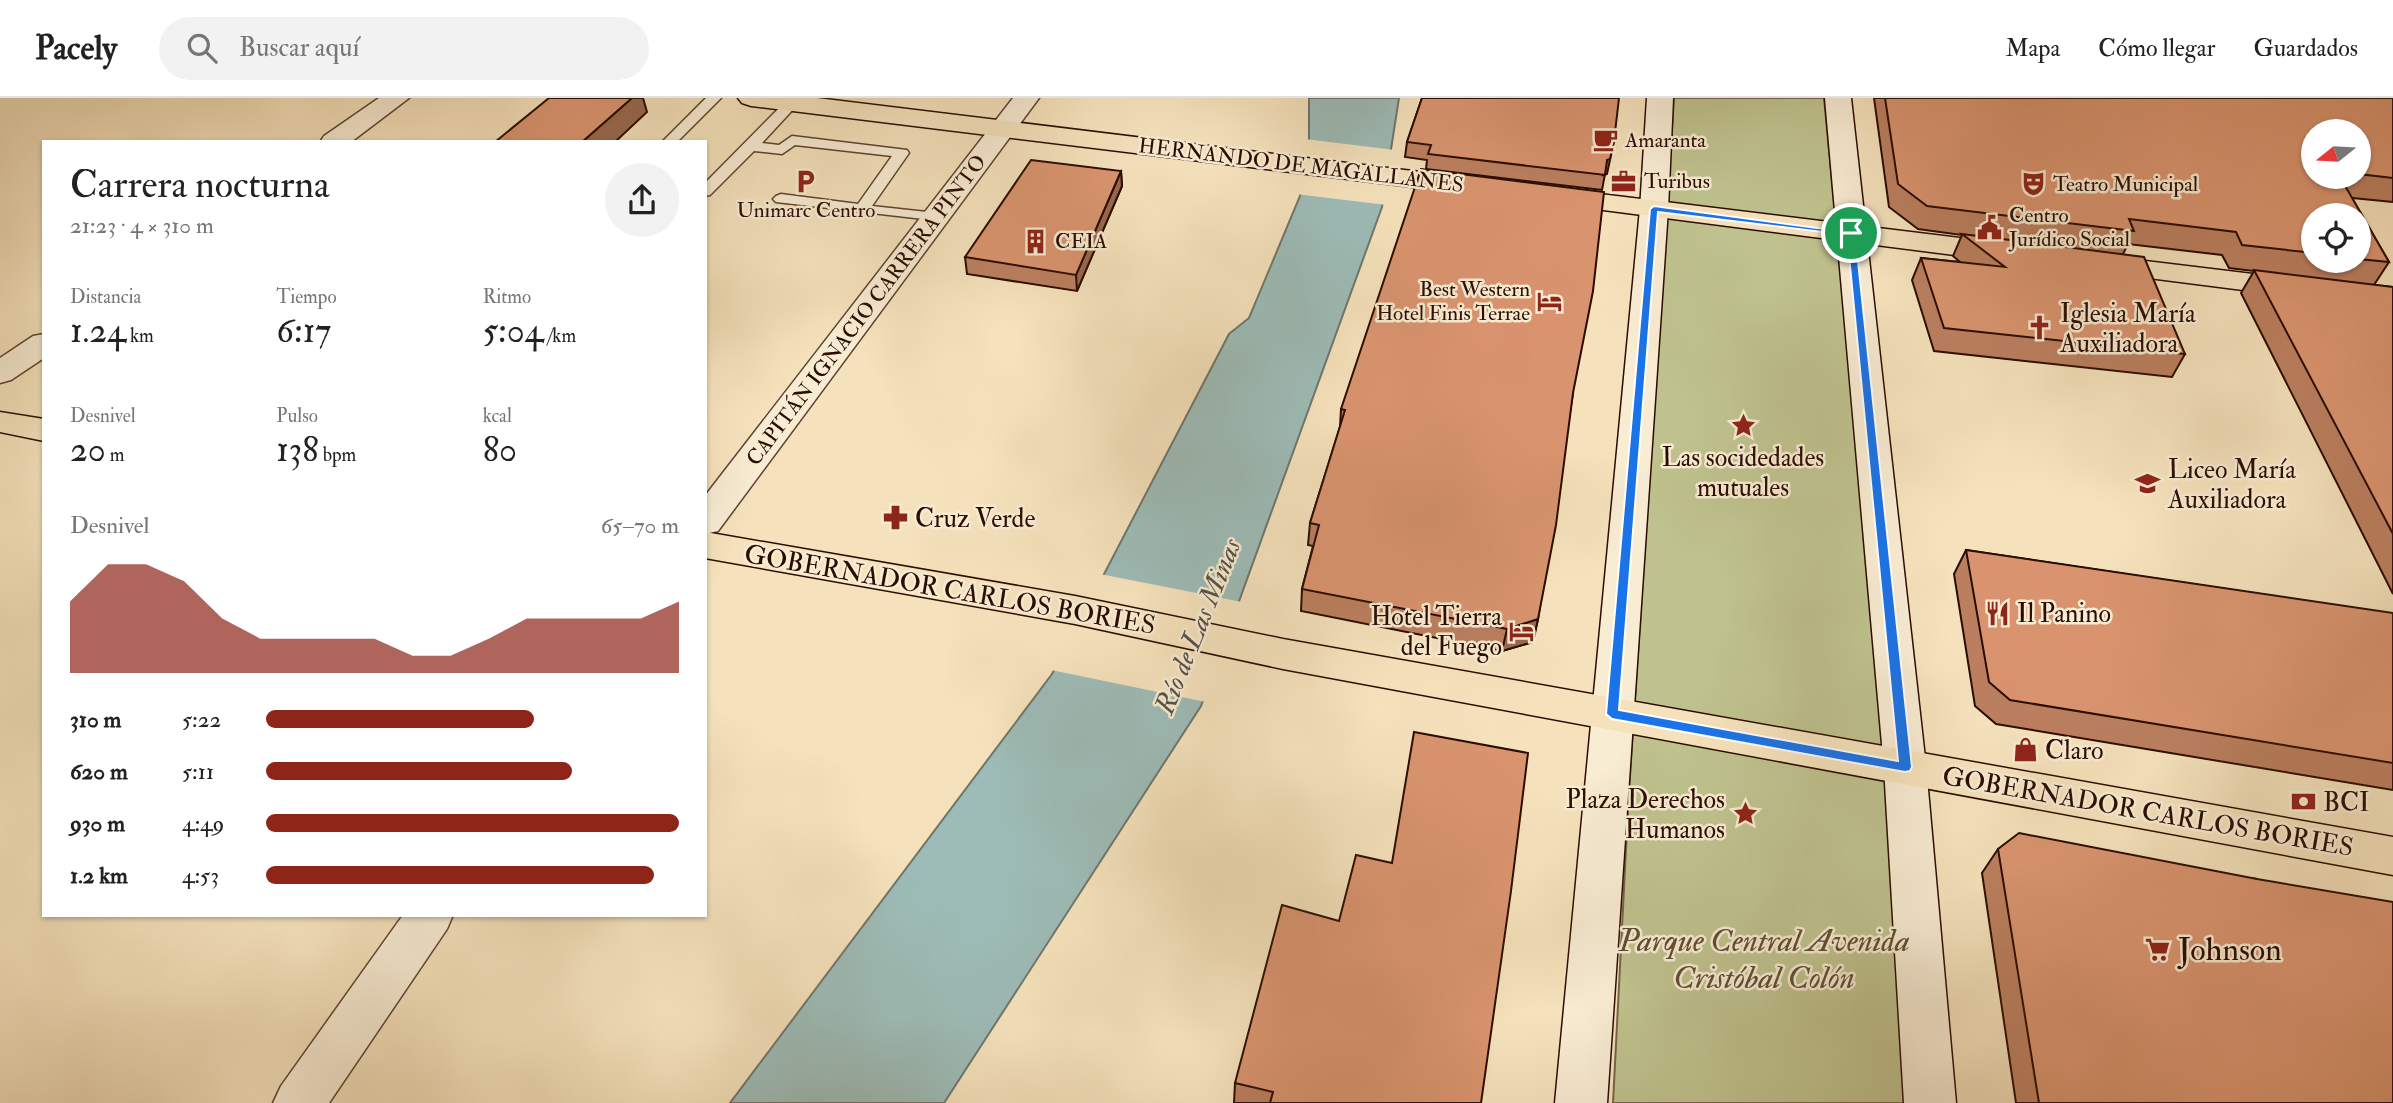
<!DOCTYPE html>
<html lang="es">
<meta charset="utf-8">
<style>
body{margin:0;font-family:"IM FELL Double Pica",serif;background:#f2f2f2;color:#222;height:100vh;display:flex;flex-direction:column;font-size:26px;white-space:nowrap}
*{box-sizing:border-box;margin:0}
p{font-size:23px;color:#767676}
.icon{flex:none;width:38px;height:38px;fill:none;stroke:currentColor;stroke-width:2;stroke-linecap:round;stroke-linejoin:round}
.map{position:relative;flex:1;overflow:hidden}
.panel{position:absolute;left:42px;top:42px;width:665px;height:777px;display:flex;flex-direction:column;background:#fff;border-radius:0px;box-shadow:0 2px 5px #0004}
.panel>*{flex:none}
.needle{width:46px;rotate:252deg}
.fabs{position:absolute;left:2301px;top:21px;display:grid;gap:14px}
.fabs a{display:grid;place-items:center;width:70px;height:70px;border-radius:50%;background:#fff;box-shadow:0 2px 5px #0004;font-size:35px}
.pin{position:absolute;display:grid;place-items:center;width:60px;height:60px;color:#fff;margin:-30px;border:4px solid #fff;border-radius:50%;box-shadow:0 2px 7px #0007}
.round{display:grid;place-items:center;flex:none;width:74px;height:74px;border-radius:37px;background:#f2f2f2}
.summary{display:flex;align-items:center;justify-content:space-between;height:119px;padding:0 28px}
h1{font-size:38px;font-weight:600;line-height:52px}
.stats{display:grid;grid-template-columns:repeat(3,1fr);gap:10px;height:119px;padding:7px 28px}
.stats div{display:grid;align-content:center}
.stats b{font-size:35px;font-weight:600}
.stats small{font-size:19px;font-weight:400}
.stats p{font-size:19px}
.chart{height:196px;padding:14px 28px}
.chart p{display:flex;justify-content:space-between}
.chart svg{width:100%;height:126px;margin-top:7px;fill:#8f2418;opacity:.7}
ul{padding:0 28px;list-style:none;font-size:23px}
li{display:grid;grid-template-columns:112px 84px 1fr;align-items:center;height:52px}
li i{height:18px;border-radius:9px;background:#8f2418}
header{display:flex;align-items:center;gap:42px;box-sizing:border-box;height:98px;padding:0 35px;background:#fff;border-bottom:2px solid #e0e0e0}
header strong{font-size:33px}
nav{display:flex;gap:38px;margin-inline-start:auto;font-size:24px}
.search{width:490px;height:63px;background:#f2f2f2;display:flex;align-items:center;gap:18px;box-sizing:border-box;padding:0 24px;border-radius:38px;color:#767676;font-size:26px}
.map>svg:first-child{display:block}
.green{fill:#bfc28e;stroke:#756747;stroke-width:2}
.water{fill:#9dbcb7;stroke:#6f766e;stroke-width:2}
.pier{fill:#f5e2bc}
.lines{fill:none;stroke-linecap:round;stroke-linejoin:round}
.service-casing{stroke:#5e422f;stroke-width:3}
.minor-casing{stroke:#5e422f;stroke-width:3}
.secondary-casing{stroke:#2b0c00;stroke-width:3}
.primary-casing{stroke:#2b0c00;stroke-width:3}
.service{fill:#f8ecd3;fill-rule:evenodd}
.minor{fill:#f8ecd3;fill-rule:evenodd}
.secondary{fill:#f8ecd3;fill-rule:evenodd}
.primary{fill:#f5e2bc;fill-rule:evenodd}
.wall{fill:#bb7f5f;stroke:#2b0c00;stroke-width:2;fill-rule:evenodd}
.shaded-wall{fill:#98684e;stroke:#2b0c00;stroke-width:2}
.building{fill:#d9946f;stroke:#2b0c00;stroke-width:2}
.route{fill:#1a73e8;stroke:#fff;stroke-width:2;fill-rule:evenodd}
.labels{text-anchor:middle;stroke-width:5;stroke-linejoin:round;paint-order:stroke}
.far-poi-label{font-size:21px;fill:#2b0c00;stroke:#f8ecd3;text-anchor:start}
.far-street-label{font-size:21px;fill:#2b0c00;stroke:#f8ecd3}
.poi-label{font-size:26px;fill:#2b0c00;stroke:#f8ecd3;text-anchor:start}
.street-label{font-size:26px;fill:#2b0c00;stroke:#f8ecd3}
.water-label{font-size:28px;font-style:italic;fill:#595249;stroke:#f8ecd3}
.near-park-label{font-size:32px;font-style:italic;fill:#5f4c32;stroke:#f8ecd3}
.near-poi-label{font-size:32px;fill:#2b0c00;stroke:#f8ecd3;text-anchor:start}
</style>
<header>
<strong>Pacely</strong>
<div class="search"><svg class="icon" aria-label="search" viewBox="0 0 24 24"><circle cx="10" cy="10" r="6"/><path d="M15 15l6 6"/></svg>Buscar aquí</div>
<nav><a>Mapa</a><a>Cómo llegar</a><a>Guardados</a></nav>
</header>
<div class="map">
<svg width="2393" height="1005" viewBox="0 0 2393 1005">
<rect width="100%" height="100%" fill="#f5e2bc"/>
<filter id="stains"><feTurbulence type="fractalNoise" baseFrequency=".00286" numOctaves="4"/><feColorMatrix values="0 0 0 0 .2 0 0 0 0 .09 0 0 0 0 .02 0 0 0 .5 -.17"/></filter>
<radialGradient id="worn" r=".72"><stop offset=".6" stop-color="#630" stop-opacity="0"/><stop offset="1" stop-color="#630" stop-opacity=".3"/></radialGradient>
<polygon class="green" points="1674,0 1824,0 1921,1005 1613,1005 1629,693"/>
<polygon class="water" points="1309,0 1399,0 1382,109 1201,608 944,1005 730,1005 1052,576 1229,236 1249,220 1300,98 1309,41"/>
<g class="pier">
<polygon points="1305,41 1395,52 1386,107 1296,96"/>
<polygon points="1100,476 1242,504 1206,604 1051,572"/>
</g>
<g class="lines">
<defs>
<g id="service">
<polygon points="706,0 721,0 677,44 662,44"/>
<polygon points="792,1 799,5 762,45 779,47 792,38 907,52 909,55 872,108 936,115 944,120 941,123 776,104 773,101 776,98 781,96 858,106 892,58 795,47 782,56 754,53 710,97 705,98 705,85 787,2"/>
</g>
<g id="minor">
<polygon points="379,0 409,0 351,44 320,44 324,38"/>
<polygon points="1013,0 1039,0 718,433 705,436 705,398"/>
<polygon points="44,236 44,260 11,282 0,285 0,260 33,238"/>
<polygon points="403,817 453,817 447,831 329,1005 273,1005 281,988"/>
</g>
<g id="secondary">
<polygon points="1647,0 1673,0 1668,111 1607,1005 1555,1005 1640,111"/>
<polygon points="1825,0 1851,0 1926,669 1956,1005 1904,1005 1884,669"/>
</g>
<g id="primary">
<polygon points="738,0 817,0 1470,80 1480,82 1484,88 1480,94 1470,96 751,8 742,5"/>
<polygon points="1551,90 2009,146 2019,149 2024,155 2019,161 2009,164 1541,104 1537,98 1541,92"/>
<polygon points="2096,157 2393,193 2393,211 2086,172 2081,166 2086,160"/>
<polygon points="0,314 44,321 44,343 0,334"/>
<polygon points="705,434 1075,498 1283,541 2393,739 2393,777 1283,571 1075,526 705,460"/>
</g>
</defs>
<use href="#service" class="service-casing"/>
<use href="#minor" class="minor-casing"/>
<use href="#secondary" class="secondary-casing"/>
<use href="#primary" class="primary-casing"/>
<use href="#service" class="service"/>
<use href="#minor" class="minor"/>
<use href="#secondary" class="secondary"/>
<use href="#primary" class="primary"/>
</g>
<g class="wall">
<polygon points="1422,0 1607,76 1605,76 1602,92 1426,71 1427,62 1405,59 1407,44"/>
<path d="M1874,0H2393V104L2352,100L2389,164L2374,187L2393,189V496L2241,195L2254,173L2229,170L2222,157L2128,146L2123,156L2185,256L2172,279L1934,253L1912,182L1921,160L1960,164L1953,158L1962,137L1918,131L1889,109ZM2359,33V79H2314ZM2314,117H2359V163H2314Z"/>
<polygon points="1121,73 1122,88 1077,193 967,176 965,159"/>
<polygon points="1573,295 1538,521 1533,544 1502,553 1301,513 1302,491 1313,448 1308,447 1310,425 1340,329 1341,311"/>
<polygon points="1966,452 2393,516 2393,692 1996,626 1975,608 1954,476"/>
<polygon points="1998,751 2257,781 2393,1005 2016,1005 1982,775"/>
<polygon points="1235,985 1481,1005 1234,1005"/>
</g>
<g class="shaded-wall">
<polygon points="632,0 643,0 647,14 615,44 582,44"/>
<polygon points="1614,43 1607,76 1603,77 1607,62"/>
<polygon points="1121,73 1122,88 1077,193 1076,177"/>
<polygon points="1538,521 1533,544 1502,553 1507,531"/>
</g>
<g class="building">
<polygon points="549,0 632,0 582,44 495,44"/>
<polygon points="1422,0 1619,0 1614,43 1610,61 1607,62 1605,77 1428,56 1431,47 1407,44"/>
<polygon points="1885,0 2393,0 2393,80 2359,76 2359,33 2314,33 2314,79 2340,79 2389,164 2359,161 2359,117 2314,117 2314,155 2242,147 2236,134 2129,121 2134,133 1927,108 1898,86"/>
<polygon points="1031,62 1121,73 1076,177 965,159"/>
<polygon points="1421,71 1604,94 1593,193 1573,295 1556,427 1538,521 1507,531 1302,491 1319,427 1310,425 1345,312 1341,311"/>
<polygon points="1962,136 2144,159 2185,256 1944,230 1921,160 2005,169"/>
<polygon points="2254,172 2393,189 2393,436"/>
<polygon points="1966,452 2393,515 2393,665 2010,602 1989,584"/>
<polygon points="1414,634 1528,655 1511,793 1481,1005 1270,1005 1273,994 1235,985 1282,807 1339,823 1356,757 1392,765"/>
<polygon points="2019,735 2257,781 2393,804 2393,1005 2039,1005 1998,751"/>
</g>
<path class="route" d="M1654,108L1855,135L1912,669L1910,673L1905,674L1612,621L1606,616L1650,111ZM1658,114L1847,137L1898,663L1619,612Z"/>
<defs>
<symbol id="cafe-bare" viewBox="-9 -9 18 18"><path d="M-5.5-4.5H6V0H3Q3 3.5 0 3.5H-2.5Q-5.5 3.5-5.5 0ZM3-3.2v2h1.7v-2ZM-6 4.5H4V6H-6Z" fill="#8f2418" stroke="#f8ecd3" stroke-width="2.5" paint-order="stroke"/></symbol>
<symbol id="parking-bare" viewBox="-9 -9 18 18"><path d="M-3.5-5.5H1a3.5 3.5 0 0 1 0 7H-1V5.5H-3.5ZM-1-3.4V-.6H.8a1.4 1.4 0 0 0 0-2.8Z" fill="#8f2418" stroke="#f8ecd3" stroke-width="2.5" paint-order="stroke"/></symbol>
<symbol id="office-bare" viewBox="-9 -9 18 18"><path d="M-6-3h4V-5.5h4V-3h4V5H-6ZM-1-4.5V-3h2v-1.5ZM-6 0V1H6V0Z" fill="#8f2418" stroke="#f8ecd3" stroke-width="2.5" paint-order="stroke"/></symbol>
<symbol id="theatre-bare" viewBox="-9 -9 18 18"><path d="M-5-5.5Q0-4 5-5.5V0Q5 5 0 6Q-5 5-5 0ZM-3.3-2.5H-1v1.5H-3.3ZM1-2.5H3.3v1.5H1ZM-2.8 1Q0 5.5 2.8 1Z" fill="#8f2418" stroke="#f8ecd3" stroke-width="2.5" paint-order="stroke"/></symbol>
<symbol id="civic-bare" viewBox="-9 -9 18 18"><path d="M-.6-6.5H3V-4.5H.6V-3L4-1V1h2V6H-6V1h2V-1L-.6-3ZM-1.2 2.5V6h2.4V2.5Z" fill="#8f2418" stroke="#f8ecd3" stroke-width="2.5" paint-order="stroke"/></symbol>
<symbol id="building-bare" viewBox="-9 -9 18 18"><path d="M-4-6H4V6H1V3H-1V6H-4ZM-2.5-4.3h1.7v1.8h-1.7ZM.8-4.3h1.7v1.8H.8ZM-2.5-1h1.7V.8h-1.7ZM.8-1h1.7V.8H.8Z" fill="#8f2418" stroke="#f8ecd3" stroke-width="2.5" paint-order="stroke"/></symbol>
<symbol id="hotel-bare" viewBox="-9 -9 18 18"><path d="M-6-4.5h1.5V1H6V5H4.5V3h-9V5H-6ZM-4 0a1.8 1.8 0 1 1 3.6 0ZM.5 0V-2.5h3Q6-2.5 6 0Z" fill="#8f2418" stroke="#f8ecd3" stroke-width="2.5" paint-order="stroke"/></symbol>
<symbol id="church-bare" viewBox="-9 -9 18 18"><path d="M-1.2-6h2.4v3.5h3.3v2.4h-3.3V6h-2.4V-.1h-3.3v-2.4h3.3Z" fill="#8f2418" stroke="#f8ecd3" stroke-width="2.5" paint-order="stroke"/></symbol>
<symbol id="sight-bare" viewBox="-9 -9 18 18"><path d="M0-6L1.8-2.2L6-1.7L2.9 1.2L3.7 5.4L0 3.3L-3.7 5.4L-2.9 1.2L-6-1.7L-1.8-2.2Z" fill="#8f2418" stroke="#f8ecd3" stroke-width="2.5" paint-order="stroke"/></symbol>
<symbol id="school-bare" viewBox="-9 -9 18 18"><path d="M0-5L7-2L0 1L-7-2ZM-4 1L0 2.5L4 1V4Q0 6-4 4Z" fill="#8f2418" stroke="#f8ecd3" stroke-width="2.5" paint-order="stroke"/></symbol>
<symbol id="pharmacy-bare" viewBox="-9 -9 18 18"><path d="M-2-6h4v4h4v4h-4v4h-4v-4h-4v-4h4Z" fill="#8f2418" stroke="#f8ecd3" stroke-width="2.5" paint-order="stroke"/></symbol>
<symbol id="restaurant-bare" viewBox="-9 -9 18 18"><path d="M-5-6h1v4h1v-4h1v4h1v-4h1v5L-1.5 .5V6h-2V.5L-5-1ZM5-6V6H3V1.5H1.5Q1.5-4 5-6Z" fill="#8f2418" stroke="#f8ecd3" stroke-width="2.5" paint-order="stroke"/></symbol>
<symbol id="shop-bare" viewBox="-9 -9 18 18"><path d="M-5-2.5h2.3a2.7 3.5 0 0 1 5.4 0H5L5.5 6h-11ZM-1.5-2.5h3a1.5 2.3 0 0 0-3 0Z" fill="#8f2418" stroke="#f8ecd3" stroke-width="2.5" paint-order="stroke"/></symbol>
<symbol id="bank-bare" viewBox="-9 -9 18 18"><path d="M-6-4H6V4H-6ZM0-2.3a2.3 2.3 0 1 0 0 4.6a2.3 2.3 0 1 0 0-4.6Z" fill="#8f2418" stroke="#f8ecd3" stroke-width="2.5" paint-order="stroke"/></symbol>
<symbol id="supermarket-bare" viewBox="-9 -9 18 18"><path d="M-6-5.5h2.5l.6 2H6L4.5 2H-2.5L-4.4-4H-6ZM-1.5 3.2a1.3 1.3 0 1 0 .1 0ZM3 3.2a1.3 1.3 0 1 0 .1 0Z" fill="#8f2418" stroke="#f8ecd3" stroke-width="2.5" paint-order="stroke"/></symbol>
</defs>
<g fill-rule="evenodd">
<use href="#cafe-bare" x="1588" y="24" width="35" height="35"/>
<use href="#parking-bare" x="788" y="66" width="35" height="35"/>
<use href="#office-bare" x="1606" y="66" width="35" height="35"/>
<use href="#theatre-bare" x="2016" y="68" width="35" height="35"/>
<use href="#civic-bare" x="1972" y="112" width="35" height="35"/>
<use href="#building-bare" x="1018" y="126" width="35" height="35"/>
<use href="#hotel-bare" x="1532" y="186" width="35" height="35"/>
<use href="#church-bare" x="2022" y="212" width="35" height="35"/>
<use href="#sight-bare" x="1726" y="310" width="35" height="35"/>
<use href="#school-bare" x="2130" y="368" width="35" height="35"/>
<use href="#pharmacy-bare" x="878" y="402" width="35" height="35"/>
<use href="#restaurant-bare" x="1980" y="498" width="35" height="35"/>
<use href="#hotel-bare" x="1504" y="516" width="35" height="35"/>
<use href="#shop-bare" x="2008" y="634" width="35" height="35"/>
<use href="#bank-bare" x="2286" y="686" width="35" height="35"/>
<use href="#sight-bare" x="1728" y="698" width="35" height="35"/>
<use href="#supermarket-bare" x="2140" y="834" width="35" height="35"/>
</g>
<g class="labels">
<g class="far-poi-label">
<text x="1625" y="49">Amaranta</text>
<text x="1644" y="90">Turibus</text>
<text x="2053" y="93">Teatro Municipal</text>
<text x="806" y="119" text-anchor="middle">Unimarc Centro</text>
<text x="2009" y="124">Centro<tspan x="2009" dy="24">Jurídico Social</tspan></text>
<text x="1055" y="150">CEIA</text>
<text x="1530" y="198" text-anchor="end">Best Western<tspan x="1530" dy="24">Hotel Finis Terrae</tspan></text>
</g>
<g class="far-street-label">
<text transform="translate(1301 67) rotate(7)" y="7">HERNANDO DE MAGALLANES</text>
<text transform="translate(866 212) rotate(-53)" y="7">CAPITÁN IGNACIO CARRERA PINTO</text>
</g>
<g class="poi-label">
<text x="2060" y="224">Iglesia María<tspan x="2060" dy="30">Auxiliadora</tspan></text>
<text x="1743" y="368" text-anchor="middle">Las socidedades<tspan x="1743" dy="30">mutuales</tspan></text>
<text x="2168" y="380">Liceo María<tspan x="2168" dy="30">Auxiliadora</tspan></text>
<text x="915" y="429">Cruz Verde</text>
<text x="2017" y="524">Il Panino</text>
<text x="1502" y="527" text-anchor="end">Hotel Tierra<tspan x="1502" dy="30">del Fuego</tspan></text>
<text x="2045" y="661">Claro</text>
<text x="1725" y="710" text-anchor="end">Plaza Derechos<tspan x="1725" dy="30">Humanos</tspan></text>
<text x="2323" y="713">BCI</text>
</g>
<g class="street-label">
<text transform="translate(950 491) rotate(10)" y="9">GOBERNADOR CARLOS BORIES</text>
<text transform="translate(2148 713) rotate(10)" y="9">GOBERNADOR CARLOS BORIES</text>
</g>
<g class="water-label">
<text transform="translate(1197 528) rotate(-68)" y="10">Río de Las Minas</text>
</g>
<g class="near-park-label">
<text x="1764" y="853">Parque Central Avenida<tspan x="1764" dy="37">Cristóbal Colón</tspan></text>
</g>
<g class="near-poi-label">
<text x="2178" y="862">Johnson</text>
</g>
</g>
<rect width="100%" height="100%" filter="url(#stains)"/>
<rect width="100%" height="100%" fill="url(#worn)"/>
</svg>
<div class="fabs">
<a><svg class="needle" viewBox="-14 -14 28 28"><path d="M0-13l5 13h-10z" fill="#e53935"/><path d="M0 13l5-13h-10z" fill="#767676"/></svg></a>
<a><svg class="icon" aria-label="locate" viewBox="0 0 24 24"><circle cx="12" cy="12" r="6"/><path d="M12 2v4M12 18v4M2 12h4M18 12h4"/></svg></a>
</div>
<div class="pin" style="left:1851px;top:135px;background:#1e9e55"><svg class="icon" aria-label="arrive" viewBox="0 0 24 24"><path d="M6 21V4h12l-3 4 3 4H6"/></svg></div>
<section class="panel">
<div class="summary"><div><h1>Carrera nocturna</h1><p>21:23 · 4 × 310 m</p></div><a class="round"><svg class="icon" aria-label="share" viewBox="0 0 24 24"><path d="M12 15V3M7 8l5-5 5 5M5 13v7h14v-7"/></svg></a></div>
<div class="stats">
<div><p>Distancia</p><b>1.24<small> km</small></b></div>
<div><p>Tiempo</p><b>6:17</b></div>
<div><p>Ritmo</p><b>5:04<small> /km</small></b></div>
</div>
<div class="stats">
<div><p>Desnivel</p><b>20<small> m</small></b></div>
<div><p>Pulso</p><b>138<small> bpm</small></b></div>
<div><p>kcal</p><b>80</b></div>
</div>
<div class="chart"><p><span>Desnivel</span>65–70 m</p>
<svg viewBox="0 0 160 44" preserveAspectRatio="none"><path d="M0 44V19L10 6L20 6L30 12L40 25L50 32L60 32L70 32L80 32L90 38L100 38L110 32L120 25L130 25L140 25L150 25L160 19V44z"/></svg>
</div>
<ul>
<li><b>310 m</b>5:22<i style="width:65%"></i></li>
<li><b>620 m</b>5:11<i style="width:74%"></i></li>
<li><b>930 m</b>4:49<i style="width:100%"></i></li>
<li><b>1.2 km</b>4:53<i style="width:94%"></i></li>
</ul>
</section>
</div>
